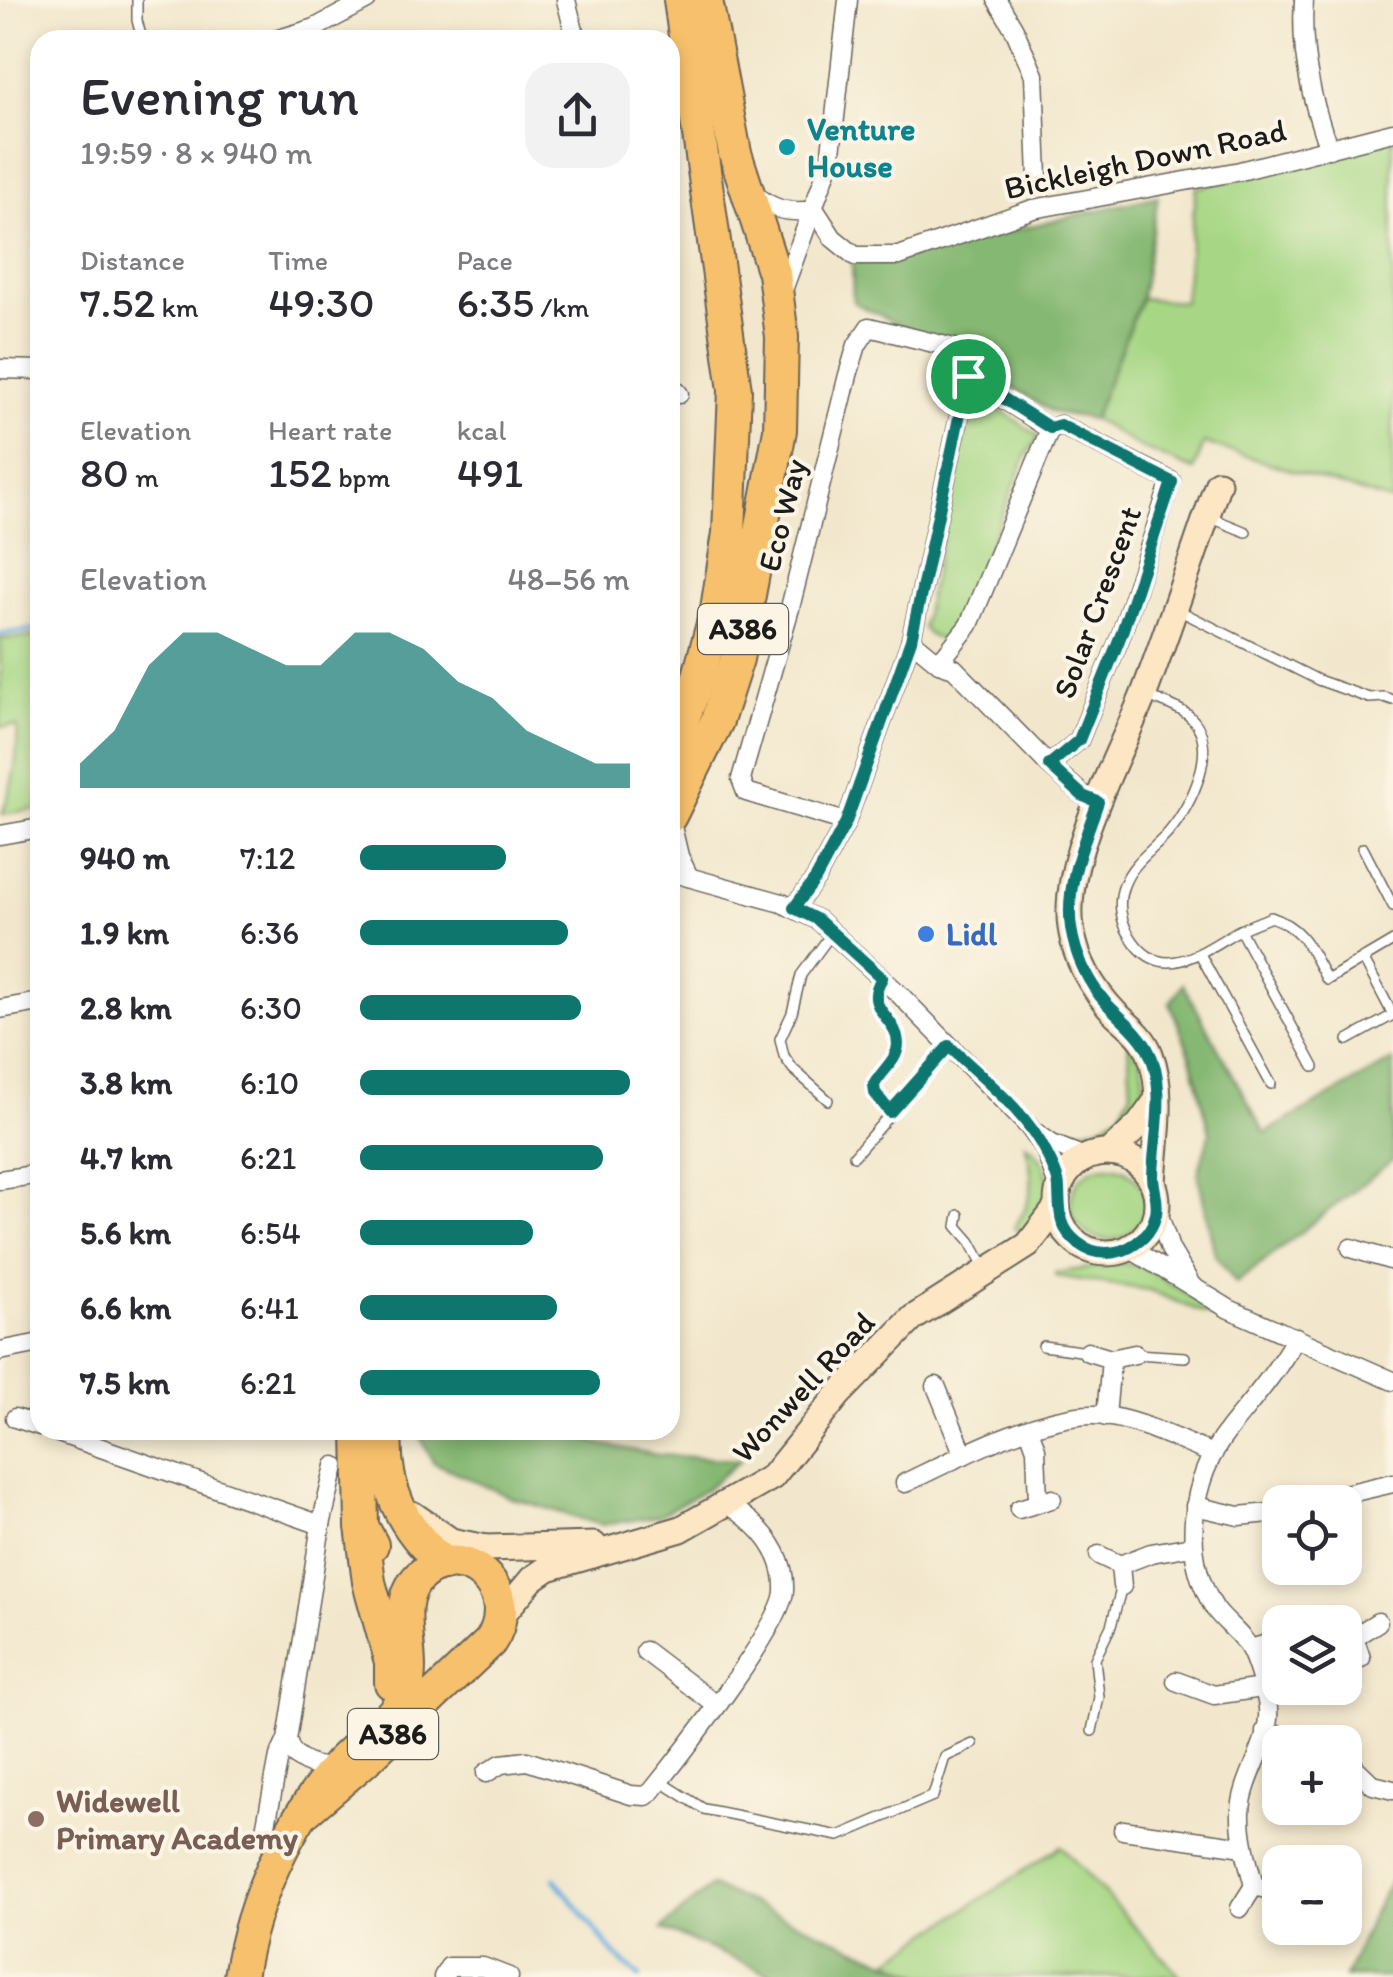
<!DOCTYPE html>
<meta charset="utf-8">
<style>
body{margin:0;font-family:Itim,sans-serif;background:#f2f2f3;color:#2b2b33;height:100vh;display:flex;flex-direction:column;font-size:38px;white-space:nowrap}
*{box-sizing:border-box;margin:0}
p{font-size:32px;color:#7c7c81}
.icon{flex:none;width:55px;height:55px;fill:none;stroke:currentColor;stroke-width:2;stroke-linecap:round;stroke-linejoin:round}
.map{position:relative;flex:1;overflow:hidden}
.drawer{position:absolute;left:30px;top:30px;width:650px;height:1410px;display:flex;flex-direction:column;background:#fff;border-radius:30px;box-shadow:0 5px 15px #0003}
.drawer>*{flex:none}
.fabs{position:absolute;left:1262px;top:1485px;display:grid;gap:20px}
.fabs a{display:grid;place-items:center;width:100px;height:100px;border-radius:20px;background:#fff;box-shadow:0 5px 15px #0003;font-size:50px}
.pin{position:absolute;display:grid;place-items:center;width:85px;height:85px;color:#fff;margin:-42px;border:5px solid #fff;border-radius:50%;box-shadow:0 2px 10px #0007}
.round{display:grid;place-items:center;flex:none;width:105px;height:105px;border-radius:30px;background:#f2f2f3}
.head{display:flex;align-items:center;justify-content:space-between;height:170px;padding:0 50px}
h1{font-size:55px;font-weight:600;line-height:75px}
.figures{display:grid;grid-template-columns:repeat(3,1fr);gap:15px;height:170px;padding:10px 50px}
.figures div{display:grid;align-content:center}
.figures b{font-size:42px;font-weight:600}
.figures small{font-size:28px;font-weight:400}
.figures p{font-size:28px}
.chart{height:280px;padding:20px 50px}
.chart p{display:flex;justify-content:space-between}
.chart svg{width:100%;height:180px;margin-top:10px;fill:#0f766e;opacity:.7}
ul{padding:0 50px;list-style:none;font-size:32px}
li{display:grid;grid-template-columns:160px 120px 1fr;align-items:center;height:75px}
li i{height:25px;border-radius:12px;background:#0f766e}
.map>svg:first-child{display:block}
.green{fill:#a7d785;stroke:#627a50;stroke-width:2.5}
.forest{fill:#85b872;stroke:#506a47;stroke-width:2.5}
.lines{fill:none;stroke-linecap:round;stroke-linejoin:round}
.stream{stroke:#69b0e0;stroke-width:5}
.lane-casing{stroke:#67635a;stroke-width:12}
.street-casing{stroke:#67635a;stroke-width:21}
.secondary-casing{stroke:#67635a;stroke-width:29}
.highway-casing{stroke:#67635a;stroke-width:36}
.lane{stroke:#fff;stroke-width:9}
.street{stroke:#fff;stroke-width:18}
.secondary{stroke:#fce6c4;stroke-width:25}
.highway{stroke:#f7c06c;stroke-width:32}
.route-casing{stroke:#fff;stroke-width:20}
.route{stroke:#0f766e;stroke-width:12}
.culture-dot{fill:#0f9aa8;stroke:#fcf5e5;stroke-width:4}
.shop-dot{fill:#3f7fe0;stroke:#fcf5e5;stroke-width:4}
.education-dot{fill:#8d6e63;stroke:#fcf5e5;stroke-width:4}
.labels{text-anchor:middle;stroke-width:8;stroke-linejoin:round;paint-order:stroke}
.shield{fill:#fcf5e5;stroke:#5f5d58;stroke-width:2.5}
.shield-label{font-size:30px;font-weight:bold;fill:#1c1c1c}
.culture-label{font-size:32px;font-weight:bold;fill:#0d838f;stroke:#fcf5e5;text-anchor:start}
.street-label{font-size:32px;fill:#1c1c1c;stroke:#fcf5e5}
.shop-label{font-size:32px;font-weight:bold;fill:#366cbe;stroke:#fcf5e5;text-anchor:start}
.education-label{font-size:32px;font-weight:bold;fill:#785e54;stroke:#fcf5e5;text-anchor:start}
</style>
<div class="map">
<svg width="1393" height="1977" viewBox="0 0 1393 1977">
<rect width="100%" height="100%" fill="#fcf5e5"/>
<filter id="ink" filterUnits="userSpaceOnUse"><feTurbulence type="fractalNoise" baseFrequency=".01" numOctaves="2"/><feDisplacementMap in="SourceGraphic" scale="20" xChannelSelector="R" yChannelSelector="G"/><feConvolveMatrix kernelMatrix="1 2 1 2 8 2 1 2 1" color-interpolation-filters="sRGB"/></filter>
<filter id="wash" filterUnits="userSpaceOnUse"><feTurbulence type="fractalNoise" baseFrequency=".0048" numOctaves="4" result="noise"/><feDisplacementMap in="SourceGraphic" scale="40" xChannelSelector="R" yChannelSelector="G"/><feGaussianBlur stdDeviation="2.25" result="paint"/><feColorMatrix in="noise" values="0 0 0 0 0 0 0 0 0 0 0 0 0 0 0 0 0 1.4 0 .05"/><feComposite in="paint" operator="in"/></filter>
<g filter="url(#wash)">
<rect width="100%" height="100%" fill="#f2e7cc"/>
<g class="green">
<polygon points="1393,137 1393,502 1204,443 1194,470 1141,448 1093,419 1141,298 1184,302 1196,188"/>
<path d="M978,395L1039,436L1027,454L966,602L970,605L956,634L945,640C934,639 928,636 922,627L973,397Z"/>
<path d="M40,636V801L37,809L2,814C13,784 19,758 17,726L0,727V639Z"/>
<path d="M1128,1042C1150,1063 1147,1094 1131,1117L1121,1110L1131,1092Z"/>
<path d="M1031,1111C1059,1132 1089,1138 1118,1114L1129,1122C1092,1156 1060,1148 1028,1114Z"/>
<path d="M1025,1143C1046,1156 1055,1186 1045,1209C1041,1218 1030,1227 1024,1235L1014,1228C1035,1198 1035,1177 1025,1143Z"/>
<circle cx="1108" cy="1203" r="37"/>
<polygon points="1121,1263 1143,1266 1210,1310 1262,1332 1261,1337 1149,1290 1055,1276 1055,1273"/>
<polygon points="1061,1846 1181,1977 924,1977 889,1960"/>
</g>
<g class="forest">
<polygon points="1158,196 1141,298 1093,419 1052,412 969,360 853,302 852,260 878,262"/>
<polygon points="1183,984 1265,1133 1393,1060 1393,1160 1236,1283 1215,1255 1198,1174 1210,1132 1191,1057 1170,1003"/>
<polygon points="417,1430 565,1430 596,1443 658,1455 740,1460 705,1490 658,1516 602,1525 512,1498 433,1462"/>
<polygon points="1393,1877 1393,1977 1345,1977 1374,1911"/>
<polygon points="711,1886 924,1977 778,1977 662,1929"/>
</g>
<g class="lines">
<g class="stream">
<polyline points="0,634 40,629"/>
<polyline points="555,1879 616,1956 640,1977"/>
</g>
</g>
</g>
<g filter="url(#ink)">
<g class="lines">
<defs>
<g id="lane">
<polyline points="137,0 137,20 142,40"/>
<polyline points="1209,517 1246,532"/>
<polyline points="1178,610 1318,680 1369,698 1384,697 1393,700"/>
<path d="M1146,695C1159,701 1177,706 1188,715C1223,743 1191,807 1168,833C1153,850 1132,863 1124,885C1117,902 1121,922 1130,936C1160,986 1201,952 1236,932C1247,926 1259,922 1271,917C1305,929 1310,950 1327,980L1393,941"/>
<polyline points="1363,848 1393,906"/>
<polyline points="1240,930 1314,1067"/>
<polyline points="1200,954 1271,1084"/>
<polyline points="1363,958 1393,1015"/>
<path d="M883,978C862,1009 897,1015 897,1043C898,1060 881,1071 874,1085L875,1093L890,1112"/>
<polyline points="1348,1040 1393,1015"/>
<polyline points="828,1100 793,1069 784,1056 780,1039 792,1013 801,975 832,933"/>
<polyline points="854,1156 949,1046"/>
<polyline points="959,1215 957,1226 971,1242 986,1270"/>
<polyline points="1043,1346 1088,1352"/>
<polyline points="1135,1354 1185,1357"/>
<polyline points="1092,1731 1099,1697 1095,1659 1111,1626 1122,1586"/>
<polyline points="660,1781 704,1809 839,1836 933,1796 945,1757 973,1744"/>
</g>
<g id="street">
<polyline points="566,0 574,31 581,40"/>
<polyline points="997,0 1014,29 1034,75 1038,178"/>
<path d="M1304,0C1300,51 1311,101 1329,149"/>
<polyline points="275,40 315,28 367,0"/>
<path d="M752,192C772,210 788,214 815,210"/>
<polyline points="815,210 833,238 855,256 899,256 1033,209 1240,171 1393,132"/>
<polyline points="783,290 830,162 848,0"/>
<polyline points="0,369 40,370"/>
<polyline points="968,376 1050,429"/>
<polyline points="670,384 679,394"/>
<polyline points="911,640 939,663 954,668 1049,765 1079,740 1121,635 1171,481 1060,425 1050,429"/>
<polyline points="939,663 969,625 1050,429"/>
<polyline points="1049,765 1083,795 1098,803"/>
<polyline points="670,818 679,856 689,877"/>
<polyline points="0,835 40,828"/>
<polyline points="670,872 782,903 818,920 899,994 1029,1127 1045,1149 1059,1189"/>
<polyline points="794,908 816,878 846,822 911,640 968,376 968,362 954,348 869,327 857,345 848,375 790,608 741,779 746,792 846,822"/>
<polyline points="0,1009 40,1002"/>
<polyline points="1038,1134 1052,1144 1087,1158"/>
<polyline points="0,1180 40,1174"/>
<polyline points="1157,1209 1170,1249 1190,1283"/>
<polyline points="1129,1248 1229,1309 1393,1381"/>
<polyline points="1351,1248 1393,1261"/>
<polyline points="0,1351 40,1343"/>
<polyline points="1088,1352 1111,1359"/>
<polyline points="936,1386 964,1455"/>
<polyline points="1106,1417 1111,1359 1135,1354"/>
<polyline points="15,1418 40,1426"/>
<polyline points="1029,1429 1036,1449 1038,1502"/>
<polyline points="50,1430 321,1525"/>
<path d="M905,1483C955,1459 1040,1414 1095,1415C1134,1417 1177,1440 1213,1454"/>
<polyline points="1311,1502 1393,1483"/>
<polyline points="1195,1506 1239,1516 1280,1512"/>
<polyline points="1019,1509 1052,1499"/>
<polyline points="1099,1555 1120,1565"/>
<polyline points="1122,1586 1120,1565 1151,1553 1192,1546"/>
<polyline points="1345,1635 1354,1637 1361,1658"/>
<polyline points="1354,1637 1378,1622"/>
<polyline points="1250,1649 1280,1640"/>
<polyline points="645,1651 716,1705"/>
<polyline points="1176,1681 1214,1695 1262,1688"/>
<polyline points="1265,1731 1298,1742"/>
<path d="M287,1740C292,1762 317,1769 336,1767"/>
<polyline points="1345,1758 1373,1785 1393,1790"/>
<path d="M486,1773L501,1764L527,1761L631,1795L646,1796L652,1791C678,1759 783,1624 784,1591C786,1552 760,1525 729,1505"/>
<polyline points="1123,1830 1244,1847"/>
<polyline points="264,1835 279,1757 287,1740 321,1525 335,1466"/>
<path d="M1279,1892L1254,1886C1248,1862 1240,1837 1241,1811C1243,1776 1271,1744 1268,1708C1267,1696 1256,1660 1250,1649C1242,1634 1225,1623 1215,1609C1180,1554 1190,1479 1229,1429C1253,1399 1277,1372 1296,1337"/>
<polyline points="1240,1908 1254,1886"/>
<polyline points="443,1977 449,1967 483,1967 509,1977"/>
</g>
<g id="secondary">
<polyline points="1109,1153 1139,1125 1157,1100"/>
<circle cx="1107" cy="1203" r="50"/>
<path d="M1153,1183C1155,1143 1165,1093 1150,1054C1144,1037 1129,1026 1116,1014C1093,990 1076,962 1071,928C1061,859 1120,755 1145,691C1171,622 1194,552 1218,483"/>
<polyline points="412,1514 451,1541 486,1548"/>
<polyline points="454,1564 486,1548 594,1545"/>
<polyline points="501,1616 532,1579 548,1568 681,1529 772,1477 839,1394 913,1318 1028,1245 1057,1207"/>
</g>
<g id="highway">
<polyline points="670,753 699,676 717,609 729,533 735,390 680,0"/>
<polyline points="670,816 717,721 737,659 780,430 782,337 774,273 735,153 706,0"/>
<polyline points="360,1430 362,1526 372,1545"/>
<path d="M386,1430C382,1487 402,1528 444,1564"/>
<polyline points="362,1526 369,1582 391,1662 391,1683"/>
<path d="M240,1977C252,1900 287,1824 338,1765C356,1745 396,1718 405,1693C419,1655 389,1606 420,1576C463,1536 524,1592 490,1642L371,1755L307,1810"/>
</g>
</defs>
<use href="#lane" class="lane-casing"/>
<use href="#street" class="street-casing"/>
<use href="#secondary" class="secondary-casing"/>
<use href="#highway" class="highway-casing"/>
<use href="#lane" class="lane"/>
<use href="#street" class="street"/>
<use href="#secondary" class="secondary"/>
<use href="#highway" class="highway"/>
</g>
</g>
<g class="lines" filter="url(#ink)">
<defs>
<path id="route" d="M968,376L1050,428L1060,425L1172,482L1121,635L1079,740L1049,765L1083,796L1098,802C1084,842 1065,885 1071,928C1075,955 1088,983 1106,1003C1120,1018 1137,1030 1147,1048C1168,1084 1154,1137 1153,1176C1153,1189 1159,1200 1156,1214C1153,1227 1146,1237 1135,1244C1118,1256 1094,1256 1078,1243C1058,1228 1060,1210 1059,1189C1059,1177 1051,1163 1046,1153C1026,1111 982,1078 949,1046L890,1112L875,1093L874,1085C881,1071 898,1060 898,1044C897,1015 862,1010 882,978L818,920L794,908L816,878L846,822L911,640Z"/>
</defs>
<use href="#route" class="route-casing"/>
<use href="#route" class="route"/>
</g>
<circle class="culture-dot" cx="787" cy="147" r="10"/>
<circle class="shop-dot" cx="926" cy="934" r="10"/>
<circle class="education-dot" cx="36" cy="1819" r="10"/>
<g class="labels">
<g class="shield">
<rect x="698" y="604" width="90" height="50" rx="8"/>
<rect x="348" y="1709" width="90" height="50" rx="8"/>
</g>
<g class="shield-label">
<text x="743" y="639">A386</text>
<text x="393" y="1744">A386</text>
</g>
<g class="culture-label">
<text x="807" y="140">Venture<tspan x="807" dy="37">House</tspan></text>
</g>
<g class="street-label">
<text transform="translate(1145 159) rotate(-12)" y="11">Bickleigh Down Road</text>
<text transform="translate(782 515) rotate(-76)" y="11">Eco Way</text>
<text transform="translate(1097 602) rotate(-70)" y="11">Solar Crescent</text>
<text transform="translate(803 1387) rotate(-47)" y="11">Wonwell Road</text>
</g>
<g class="shop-label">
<text x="946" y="945">Lidl</text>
</g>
<g class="education-label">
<text x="56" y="1812">Widewell<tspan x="56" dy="37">Primary Academy</tspan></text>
</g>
</g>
</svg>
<div class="fabs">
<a><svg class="icon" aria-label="locate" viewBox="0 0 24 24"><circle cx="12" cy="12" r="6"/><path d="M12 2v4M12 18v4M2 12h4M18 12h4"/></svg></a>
<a><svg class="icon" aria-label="layers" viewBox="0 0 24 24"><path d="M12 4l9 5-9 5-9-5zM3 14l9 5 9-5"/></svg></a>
<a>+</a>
<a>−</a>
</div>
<div class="pin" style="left:968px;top:376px;background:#1e9e55"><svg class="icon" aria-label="arrive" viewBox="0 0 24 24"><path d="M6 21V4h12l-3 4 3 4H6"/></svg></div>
<section class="drawer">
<div class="head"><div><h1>Evening run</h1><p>19:59 · 8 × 940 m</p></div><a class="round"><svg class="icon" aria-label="share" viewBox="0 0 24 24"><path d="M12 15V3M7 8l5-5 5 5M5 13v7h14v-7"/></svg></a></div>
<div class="figures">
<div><p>Distance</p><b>7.52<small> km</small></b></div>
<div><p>Time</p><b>49:30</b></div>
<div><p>Pace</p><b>6:35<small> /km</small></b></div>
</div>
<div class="figures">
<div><p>Elevation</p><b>80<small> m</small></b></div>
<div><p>Heart rate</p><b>152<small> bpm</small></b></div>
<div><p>kcal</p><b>491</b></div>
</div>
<div class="chart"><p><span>Elevation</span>48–56 m</p>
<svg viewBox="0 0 160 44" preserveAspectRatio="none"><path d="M0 44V38L10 30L20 14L30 6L40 6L50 10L60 14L70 14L80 6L90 6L100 10L110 18L120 22L130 30L140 34L150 38L160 38V44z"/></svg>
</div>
<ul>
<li><b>940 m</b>7:12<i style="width:54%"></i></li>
<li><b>1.9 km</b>6:36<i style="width:77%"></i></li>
<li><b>2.8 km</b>6:30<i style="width:82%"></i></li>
<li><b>3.8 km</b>6:10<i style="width:100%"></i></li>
<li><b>4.7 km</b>6:21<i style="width:90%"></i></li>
<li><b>5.6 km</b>6:54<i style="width:64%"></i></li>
<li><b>6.6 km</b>6:41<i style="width:73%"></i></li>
<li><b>7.5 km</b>6:21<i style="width:89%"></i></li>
</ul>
</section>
</div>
